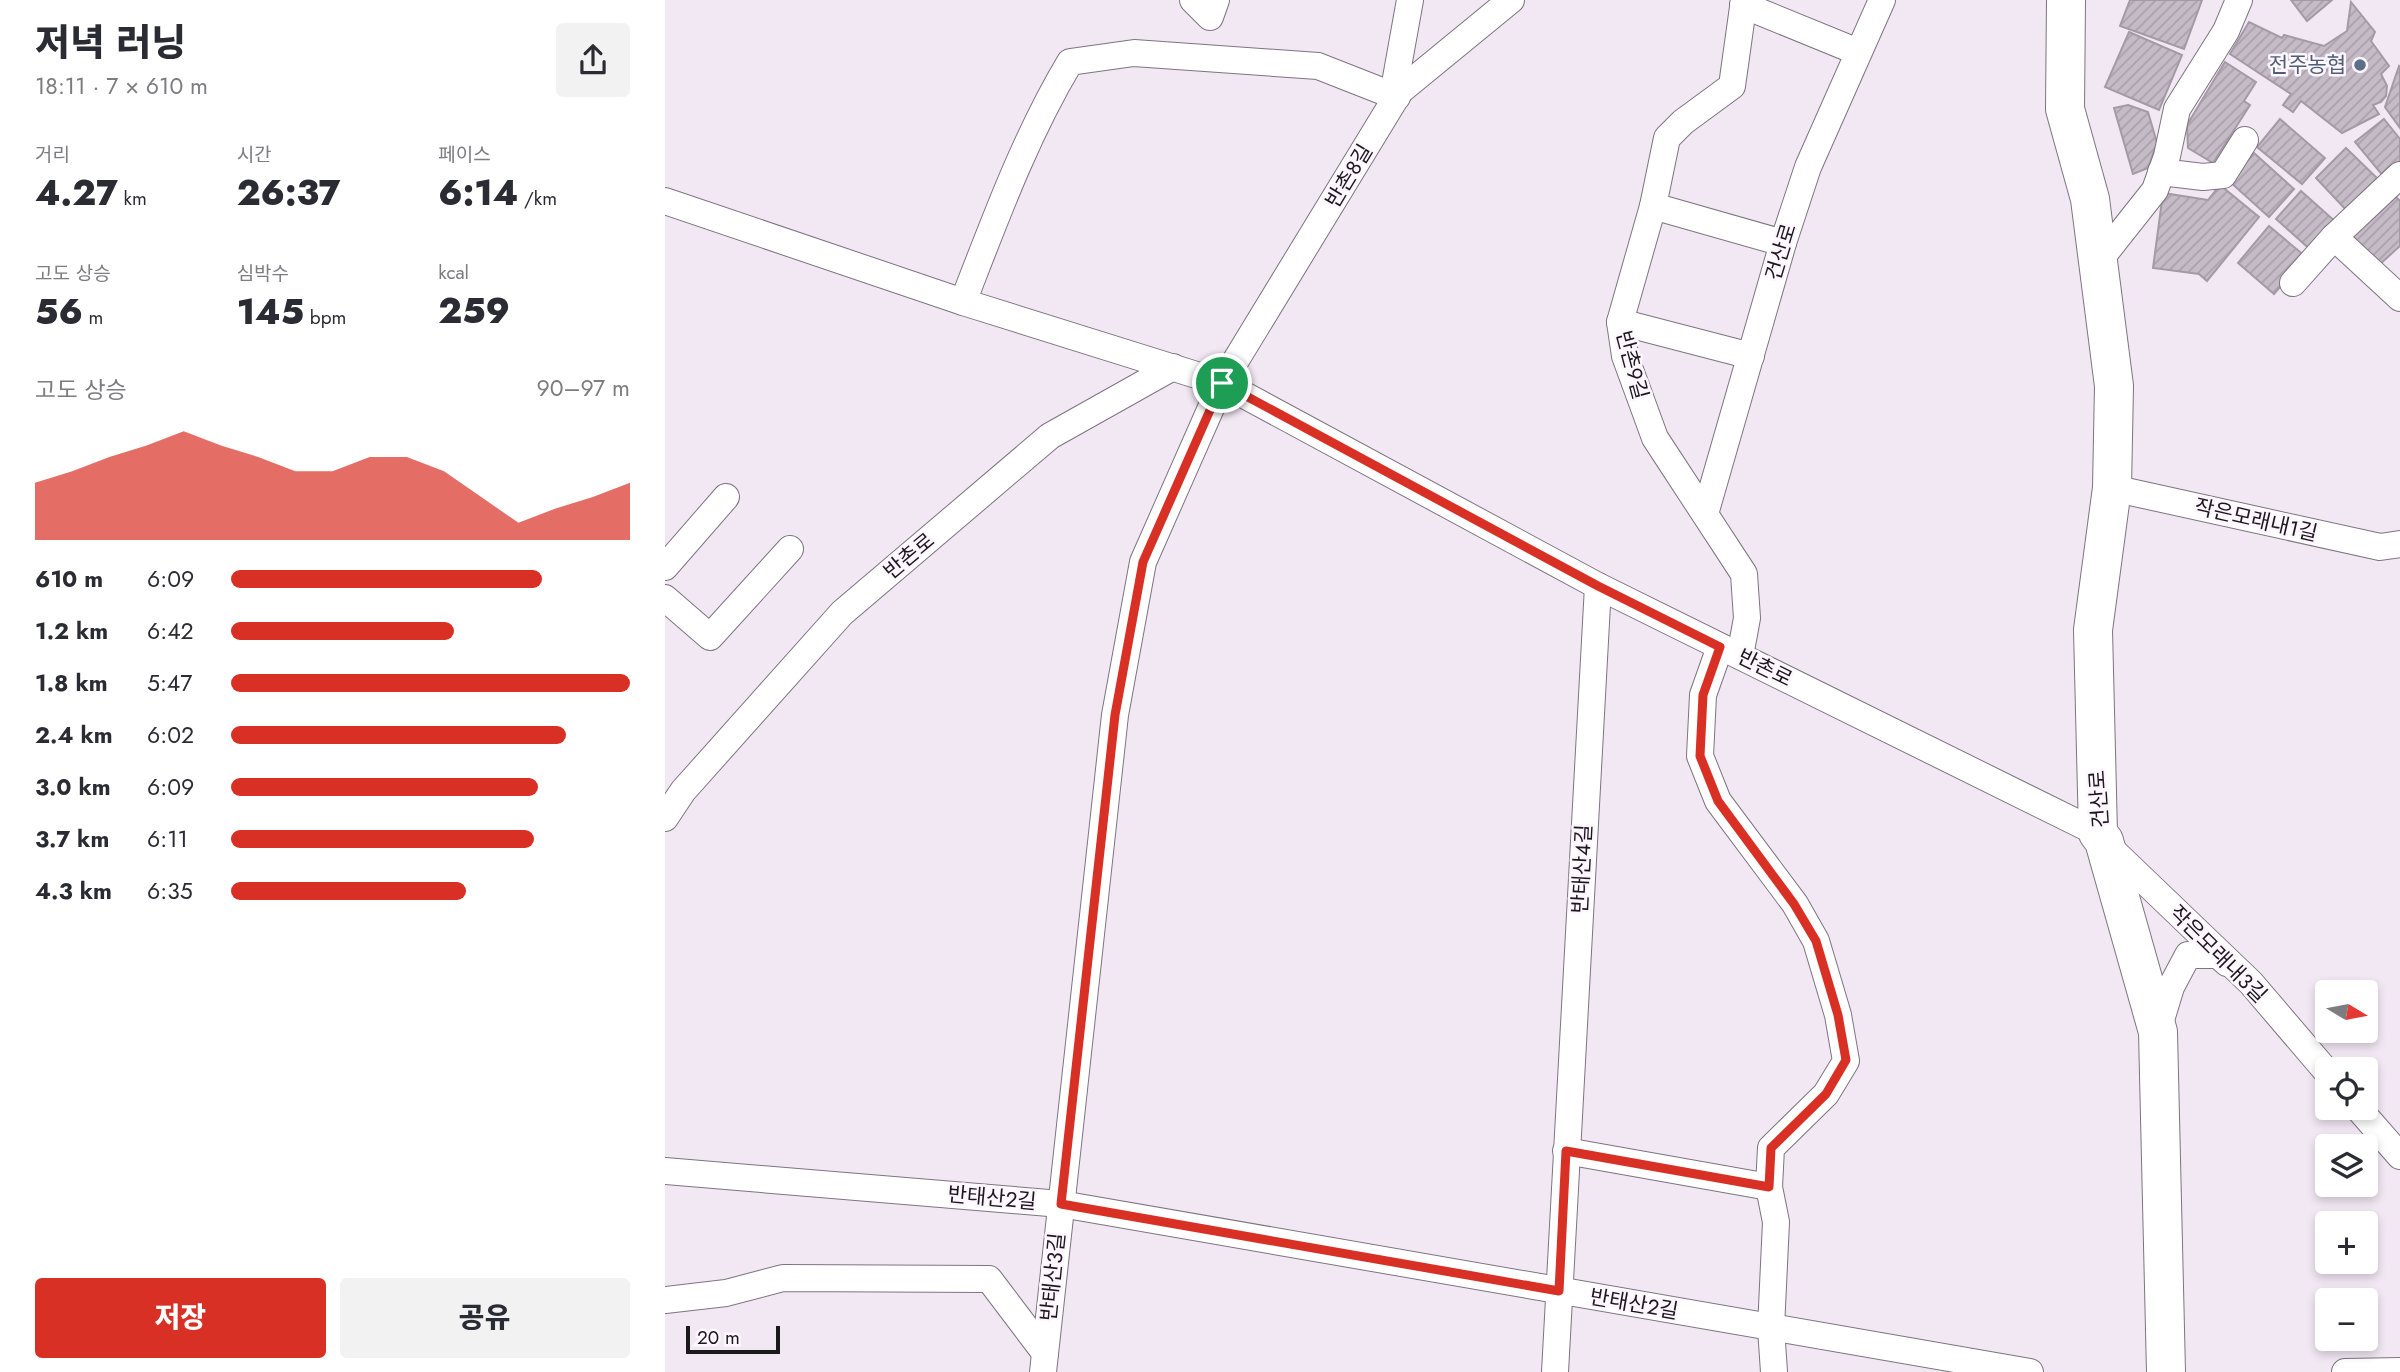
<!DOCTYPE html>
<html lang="ko">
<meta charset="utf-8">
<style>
body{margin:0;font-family:Jost,"Noto Sans KR",sans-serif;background:#f2f2f3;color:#2b2b33;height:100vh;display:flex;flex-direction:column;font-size:26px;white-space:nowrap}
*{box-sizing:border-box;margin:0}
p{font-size:23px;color:#7c7c81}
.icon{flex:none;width:38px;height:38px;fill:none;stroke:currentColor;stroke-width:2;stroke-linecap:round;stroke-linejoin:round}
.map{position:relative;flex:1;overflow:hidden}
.panel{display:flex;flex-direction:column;background:#fff;width:665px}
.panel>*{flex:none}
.needle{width:46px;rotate:100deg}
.buttons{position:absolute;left:1650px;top:980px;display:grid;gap:14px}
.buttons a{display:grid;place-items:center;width:63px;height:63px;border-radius:7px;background:#fff;box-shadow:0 4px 10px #0003;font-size:35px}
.scale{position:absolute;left:21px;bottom:18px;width:94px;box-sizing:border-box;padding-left:7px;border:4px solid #1b181c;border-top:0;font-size:19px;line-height:24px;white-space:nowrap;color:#1b181c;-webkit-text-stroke:5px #fdf6fe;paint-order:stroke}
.pin{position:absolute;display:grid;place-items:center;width:60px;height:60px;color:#fff;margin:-30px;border:4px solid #fff;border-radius:50%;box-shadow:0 2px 7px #0007}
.round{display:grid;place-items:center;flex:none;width:74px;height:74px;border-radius:7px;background:#f2f2f3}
.headline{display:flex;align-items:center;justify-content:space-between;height:119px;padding:0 35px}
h1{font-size:38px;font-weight:800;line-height:52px}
.metrics{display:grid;grid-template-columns:repeat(3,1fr);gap:10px;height:119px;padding:7px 35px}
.metrics div{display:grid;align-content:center}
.metrics b{font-size:35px;font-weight:800}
.metrics small{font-size:19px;font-weight:400}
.metrics p{font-size:19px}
.chart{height:196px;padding:14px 35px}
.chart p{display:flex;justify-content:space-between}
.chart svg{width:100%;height:126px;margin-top:7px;fill:#d93025;opacity:.7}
.action{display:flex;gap:14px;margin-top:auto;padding:14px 35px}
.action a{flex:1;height:80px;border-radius:7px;background:#d93025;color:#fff;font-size:28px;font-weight:800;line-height:80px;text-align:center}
.action a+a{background:#f2f2f3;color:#2b2b33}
ul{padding:0 35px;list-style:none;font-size:23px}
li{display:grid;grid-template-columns:112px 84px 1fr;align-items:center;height:52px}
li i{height:18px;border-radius:9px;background:#d93025}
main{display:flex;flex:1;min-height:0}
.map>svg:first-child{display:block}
.building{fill:url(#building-hatch);stroke:#a49aa6;stroke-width:2}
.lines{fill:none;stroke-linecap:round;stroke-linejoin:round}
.street-casing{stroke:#7e7480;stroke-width:28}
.secondary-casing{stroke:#7e7480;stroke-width:40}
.street{stroke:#fff;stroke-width:26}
.secondary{stroke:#fff;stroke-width:38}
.route-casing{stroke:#fff;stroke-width:14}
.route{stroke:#d93025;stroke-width:9}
.service-dot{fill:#5c6f8a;stroke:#fdf6fe;stroke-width:2.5}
.labels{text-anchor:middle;stroke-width:5;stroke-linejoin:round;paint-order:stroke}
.service-label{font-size:21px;fill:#4e5e75;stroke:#fdf6fe;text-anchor:end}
.street-label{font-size:21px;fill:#1b181c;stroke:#fdf6fe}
</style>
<main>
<section class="panel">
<div class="headline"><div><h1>저녁 러닝</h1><p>18:11 · 7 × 610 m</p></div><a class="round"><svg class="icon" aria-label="share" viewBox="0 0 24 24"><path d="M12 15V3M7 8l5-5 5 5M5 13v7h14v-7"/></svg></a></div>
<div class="metrics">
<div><p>거리</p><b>4.27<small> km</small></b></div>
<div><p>시간</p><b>26:37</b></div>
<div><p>페이스</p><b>6:14<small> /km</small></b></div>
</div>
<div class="metrics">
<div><p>고도 상승</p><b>56<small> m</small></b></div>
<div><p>심박수</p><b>145<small> bpm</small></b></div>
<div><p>kcal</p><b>259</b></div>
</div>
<div class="chart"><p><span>고도 상승</span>90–97 m</p>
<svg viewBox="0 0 160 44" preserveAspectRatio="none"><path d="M0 44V24L10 20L20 15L30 11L40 6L50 11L60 15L70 20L80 20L90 15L100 15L110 20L120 29L130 38L140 33L150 29L160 24V44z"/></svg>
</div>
<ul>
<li><b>610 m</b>6:09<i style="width:78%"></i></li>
<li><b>1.2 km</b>6:42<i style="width:56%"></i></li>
<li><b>1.8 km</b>5:47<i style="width:100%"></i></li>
<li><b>2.4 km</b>6:02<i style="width:84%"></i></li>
<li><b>3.0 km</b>6:09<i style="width:77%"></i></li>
<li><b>3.7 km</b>6:11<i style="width:76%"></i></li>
<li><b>4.3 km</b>6:35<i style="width:59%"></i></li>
</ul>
<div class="action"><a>저장</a><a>공유</a></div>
</section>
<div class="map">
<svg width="1735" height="1372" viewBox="0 0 1735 1372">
<defs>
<pattern id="building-hatch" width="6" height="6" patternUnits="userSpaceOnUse" patternTransform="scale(1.75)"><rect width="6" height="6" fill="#c5bbc7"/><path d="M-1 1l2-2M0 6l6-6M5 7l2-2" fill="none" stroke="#a9a0aa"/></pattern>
</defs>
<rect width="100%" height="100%" fill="#f2e8f4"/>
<g class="building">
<polygon points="1465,0 1537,0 1519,49 1455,26"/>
<polygon points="1626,0 1667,0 1642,21"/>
<polygon points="1686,2 1710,32 1706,41 1724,66 1716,74 1722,86 1721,96 1716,102 1708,105 1714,114 1677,133 1636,101 1628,112 1618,105 1626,94 1565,54 1584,22 1617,38 1619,35 1659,46 1682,31"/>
<polygon points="1464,32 1517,55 1494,110 1440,87"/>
<polygon points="1560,62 1591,82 1579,101 1585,105 1548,163 1523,148 1522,125"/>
<polygon points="1734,66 1735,67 1735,128 1720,107"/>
<polygon points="1463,105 1483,112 1492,143 1483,168 1468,174 1449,108"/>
<polygon points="1615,119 1660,158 1637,184 1592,147"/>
<polygon points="1719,119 1735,139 1735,163 1719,177 1690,142"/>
<polygon points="1681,148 1715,181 1684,213 1651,178"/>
<polygon points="1589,153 1629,189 1604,217 1564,181"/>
<polygon points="1555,185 1594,217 1542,281 1534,274 1488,268 1498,193 1543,200"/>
<polygon points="1636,191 1672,223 1647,251 1611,219"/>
<polygon points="1728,194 1735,201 1735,246 1714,265 1685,235"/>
<polygon points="1604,226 1641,257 1609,294 1573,263"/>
</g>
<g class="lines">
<defs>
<g id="street">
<polyline points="528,0 545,17 551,0"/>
<polyline points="1078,5 1193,52"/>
<polyline points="735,91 731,78 745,0"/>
<polyline points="1496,172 1538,177 1558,175 1580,140"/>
<polyline points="0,201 298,302 557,383 933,586 1433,833"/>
<polyline points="988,206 1118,243"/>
<polyline points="1669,237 1735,298"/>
<polyline points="1433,262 1490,190 1502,156 1512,109 1561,31 1574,0"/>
<polyline points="1628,283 1669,237 1735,175"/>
<path d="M298,302C330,220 360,137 405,62L469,53L653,66L732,97"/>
<polyline points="955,322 1086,356"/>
<polyline points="1447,488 1715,547 1735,544"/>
<polyline points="1040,514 1118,243 1143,167 1217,0"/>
<polyline points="0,567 61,497"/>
<polyline points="0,598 45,637 125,549"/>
<polyline points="1055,647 1038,695 1035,756 1053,801 1130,904 1151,941 1173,1015 1181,1061 1161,1094 1106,1148 1104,1187 1111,1222 1106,1328 1109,1372"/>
<polyline points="1075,656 1082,618 1079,574 990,438 960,356 955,322 988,206 1002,138 1018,122 1067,86 1079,0"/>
<polyline points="0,818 18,791 177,613 385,436 508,367"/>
<polyline points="1442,845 1586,983 1662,1072"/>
<polyline points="1493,1030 1506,987 1523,955 1553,955 1562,963"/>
<polyline points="1693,1108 1735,1156"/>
<polyline points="901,1151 1104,1187"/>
<polyline points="0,1171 396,1204 1365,1372"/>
<polyline points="0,1300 61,1293 118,1278 324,1279 380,1353"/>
<polyline points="378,1372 450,715 478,562 557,383 735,91 846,0"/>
<polyline points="890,1372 933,586"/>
<polyline points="1680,1372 1735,1371"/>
</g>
<polyline id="secondary" points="1401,0 1400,109 1425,199 1449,386 1447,488 1428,630 1433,833 1439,841 1493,1032 1501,1372"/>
</defs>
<use href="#street" class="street-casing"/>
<use href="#secondary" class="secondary-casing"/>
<use href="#street" class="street"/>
<use href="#secondary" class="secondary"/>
</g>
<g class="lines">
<defs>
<polygon id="route" points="557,383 933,586 1055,647 1038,695 1035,756 1053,801 1129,904 1151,941 1173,1015 1181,1060 1161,1094 1106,1148 1104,1187 901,1151 894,1291 396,1204 450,715 478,562"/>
</defs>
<use href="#route" class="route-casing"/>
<use href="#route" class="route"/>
</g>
<circle class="service-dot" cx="1695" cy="65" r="7"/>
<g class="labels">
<g class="service-label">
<text x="1681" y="72">전주농협</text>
</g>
<g class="street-label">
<text transform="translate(684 176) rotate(-59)" y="7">반촌8길</text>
<text transform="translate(1116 252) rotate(-73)" y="7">건산로</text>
<text transform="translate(967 365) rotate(75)" y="7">반촌9길</text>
<text transform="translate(1591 520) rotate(13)" y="7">작은모래내1길</text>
<text transform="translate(244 556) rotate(-40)" y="7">반촌로</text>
<text transform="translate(1100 668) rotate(26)" y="7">반촌로</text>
<text transform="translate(1434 799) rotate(-94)" y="7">건산로</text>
<text transform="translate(917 869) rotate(-87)" y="7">반태산4길</text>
<text transform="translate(1553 954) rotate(45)" y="7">작은모래내3길</text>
<text transform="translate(327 1198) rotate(5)" y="7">반태산2길</text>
<text transform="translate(388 1277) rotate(-84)" y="7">반태산3길</text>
<text transform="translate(969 1304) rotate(10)" y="7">반태산2길</text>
</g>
</g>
</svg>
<div class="buttons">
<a><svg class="needle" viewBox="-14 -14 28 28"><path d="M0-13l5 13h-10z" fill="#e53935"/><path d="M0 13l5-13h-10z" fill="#7c7c81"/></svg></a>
<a><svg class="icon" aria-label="locate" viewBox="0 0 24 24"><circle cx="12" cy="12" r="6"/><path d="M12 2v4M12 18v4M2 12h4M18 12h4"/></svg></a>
<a><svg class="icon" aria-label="layers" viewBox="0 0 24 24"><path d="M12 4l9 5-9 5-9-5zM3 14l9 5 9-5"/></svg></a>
<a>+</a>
<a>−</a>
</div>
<div class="scale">20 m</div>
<div class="pin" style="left:557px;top:383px;background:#1e9e55"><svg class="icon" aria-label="arrive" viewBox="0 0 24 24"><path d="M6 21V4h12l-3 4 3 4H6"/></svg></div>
</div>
</main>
